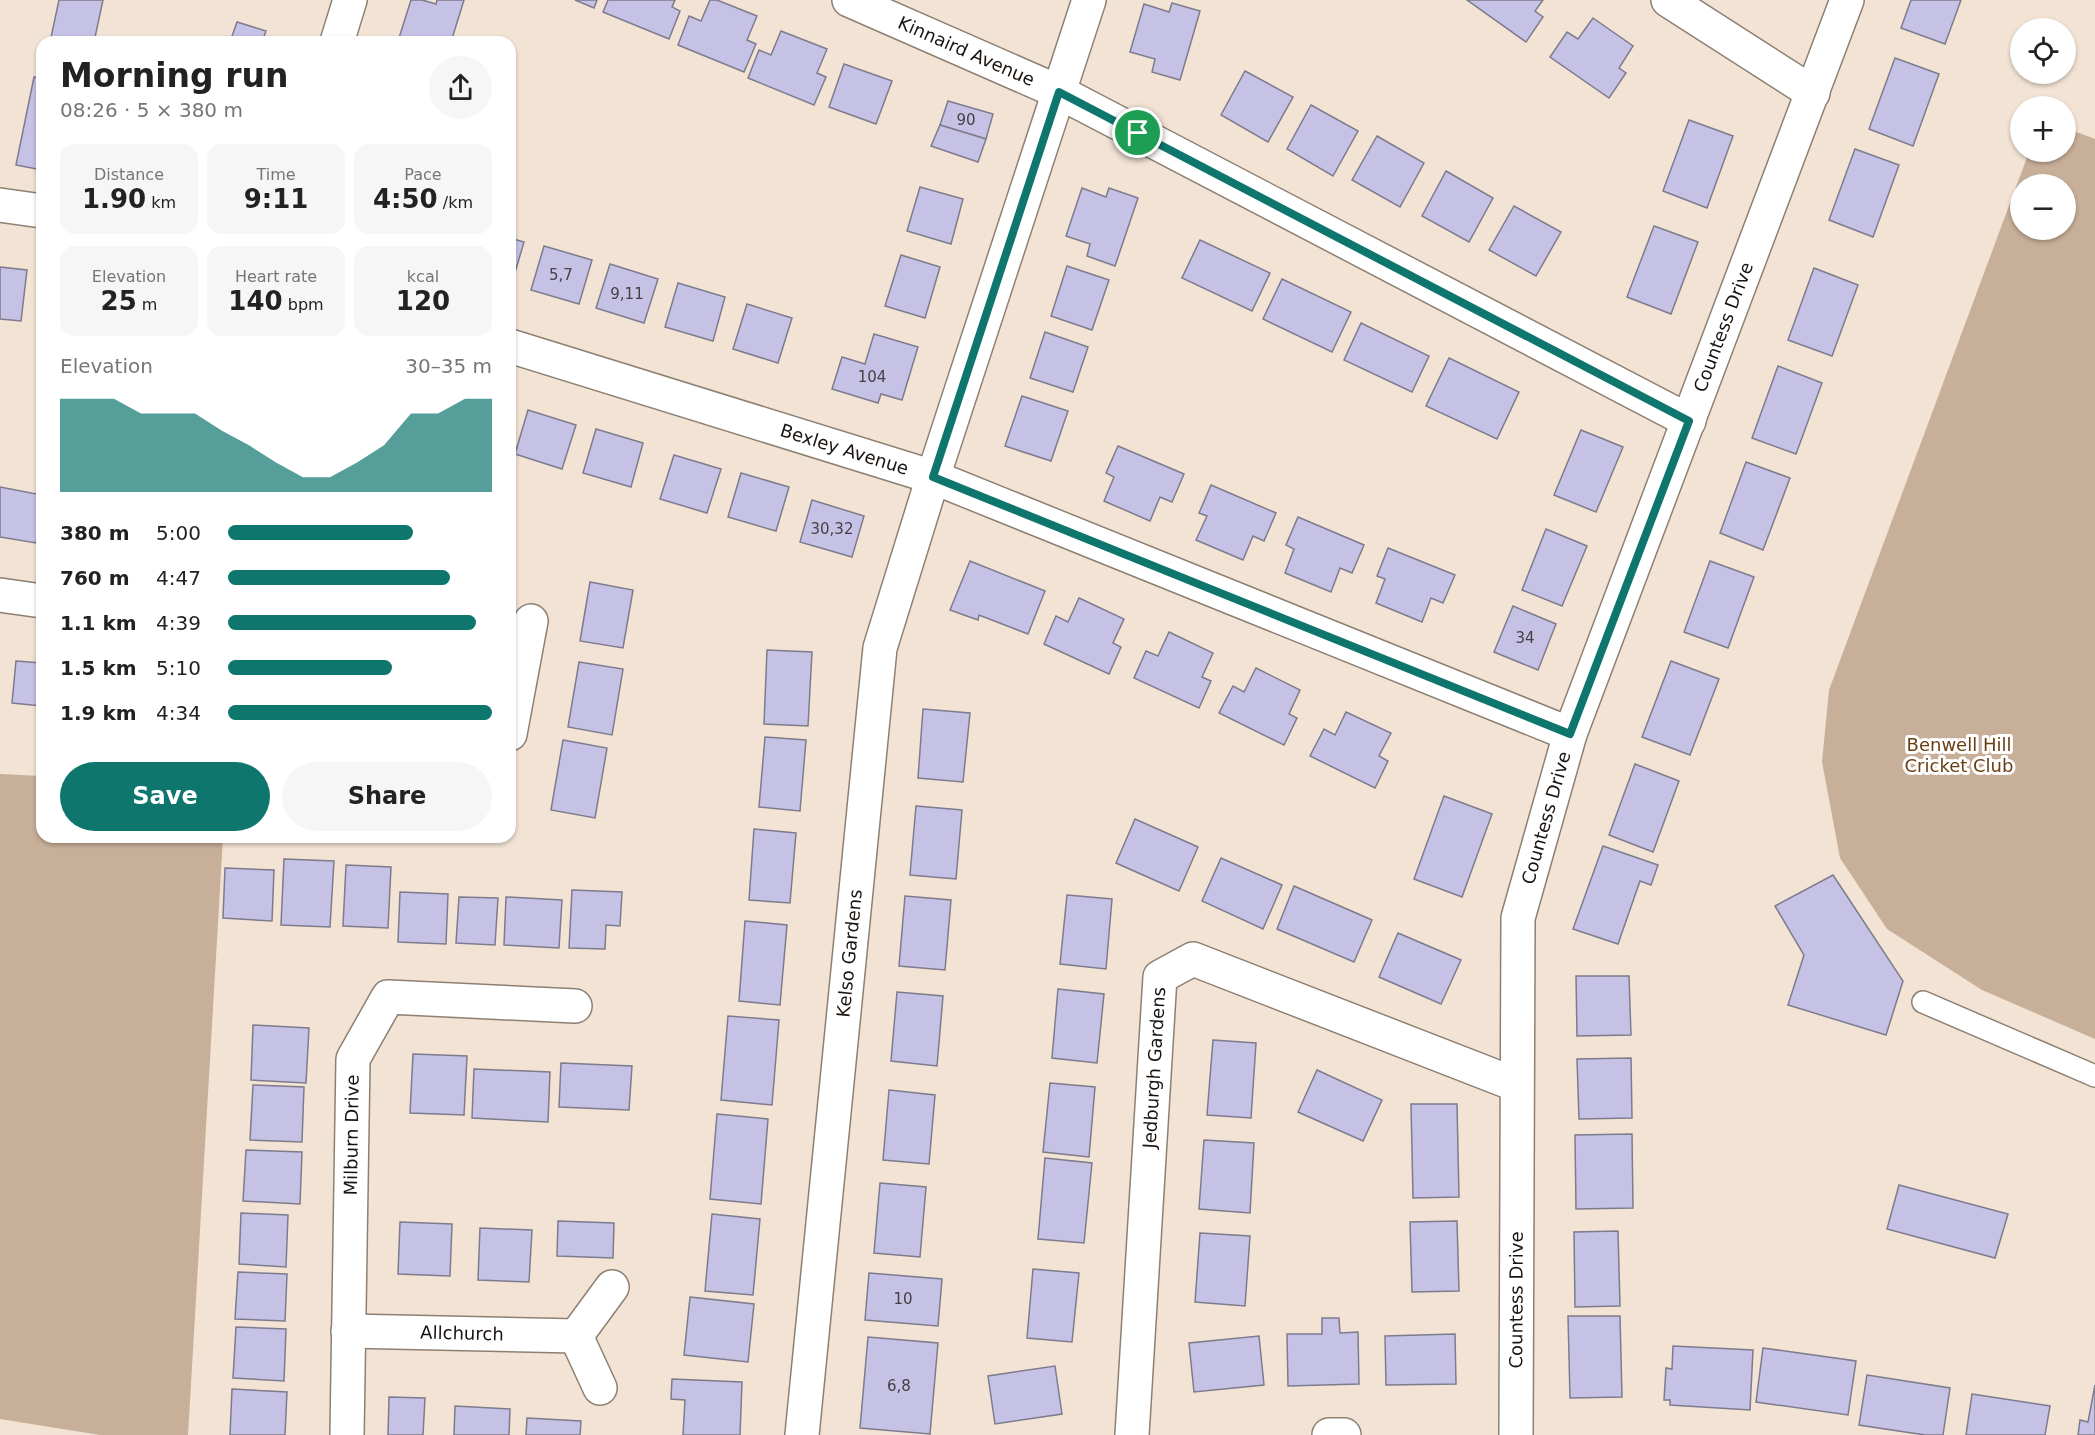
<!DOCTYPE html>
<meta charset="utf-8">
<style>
body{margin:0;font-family:"DejaVu Sans",sans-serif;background:#f6f6f6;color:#222;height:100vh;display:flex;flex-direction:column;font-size:22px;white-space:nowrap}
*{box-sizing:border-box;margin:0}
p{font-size:20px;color:#767676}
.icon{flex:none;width:33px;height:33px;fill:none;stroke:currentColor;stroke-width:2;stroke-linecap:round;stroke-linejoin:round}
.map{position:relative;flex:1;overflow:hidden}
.panel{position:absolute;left:36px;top:36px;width:480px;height:807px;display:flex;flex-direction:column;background:#fff;border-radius:18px;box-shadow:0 2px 4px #0004}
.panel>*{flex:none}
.tools{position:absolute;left:2010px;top:18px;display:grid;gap:12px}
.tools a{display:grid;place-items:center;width:66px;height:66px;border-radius:50%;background:#fff;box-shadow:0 2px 4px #0004;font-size:30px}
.pin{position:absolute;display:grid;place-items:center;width:51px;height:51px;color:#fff;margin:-26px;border:3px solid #fff;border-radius:50%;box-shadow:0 2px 6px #0007}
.round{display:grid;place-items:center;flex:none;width:63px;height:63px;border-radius:32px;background:#f6f6f6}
.head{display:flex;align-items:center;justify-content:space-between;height:102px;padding:0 24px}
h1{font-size:33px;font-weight:700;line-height:45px}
.figures{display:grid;grid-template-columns:repeat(3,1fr);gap:9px;height:102px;padding:6px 24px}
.figures div{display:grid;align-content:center;border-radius:15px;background:#f6f6f6;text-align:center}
.figures b{font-size:26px;font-weight:700}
.figures small{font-size:16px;font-weight:400}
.figures p{font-size:16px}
.chart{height:168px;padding:12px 24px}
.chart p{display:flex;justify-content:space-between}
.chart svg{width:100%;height:108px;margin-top:6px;fill:#0f766e;opacity:.7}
.primary-button{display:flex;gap:12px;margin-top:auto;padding:12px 24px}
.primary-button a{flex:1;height:69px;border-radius:36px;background:#0f766e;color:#fff;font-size:24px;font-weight:700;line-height:69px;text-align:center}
.primary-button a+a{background:#f6f6f6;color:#222}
ul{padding:0 24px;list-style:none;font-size:20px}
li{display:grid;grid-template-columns:96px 72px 1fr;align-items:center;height:45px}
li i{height:15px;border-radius:8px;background:#0f766e}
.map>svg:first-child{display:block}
.green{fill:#c7af99;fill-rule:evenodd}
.building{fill:#c6c2e6;stroke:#7d7b8c;stroke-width:1.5}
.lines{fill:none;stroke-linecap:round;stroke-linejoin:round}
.lane-casing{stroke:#8d8073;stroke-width:24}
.street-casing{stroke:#8d8073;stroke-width:36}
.lane{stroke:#fff;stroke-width:21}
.street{stroke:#fff;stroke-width:33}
.route-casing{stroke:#fff;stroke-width:12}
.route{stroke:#0f766e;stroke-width:8}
.labels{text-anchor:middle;stroke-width:6;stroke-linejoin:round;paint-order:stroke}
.number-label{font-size:15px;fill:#454046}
.street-label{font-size:18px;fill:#1a1410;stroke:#fff}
.park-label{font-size:18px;fill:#673f12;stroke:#fff}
</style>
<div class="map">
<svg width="2095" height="1435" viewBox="0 0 2095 1435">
<rect width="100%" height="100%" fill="#f2e3d5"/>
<g class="green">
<path d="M2066,128L2095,139V1039L1982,990L1887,929L1840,858L1822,762L1829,690L2029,152H2066ZM2020,184H2066V230H2020Z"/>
<polygon points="0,774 42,776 42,837 223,837 188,1435 100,1435 0,1419"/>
</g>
<g class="building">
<polygon points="59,0 103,0 94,42 50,42"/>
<polygon points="411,0 422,0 436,4 437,0 464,0 451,42 398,41"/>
<polygon points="575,0 597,0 594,8"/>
<polygon points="608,0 675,0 672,7 680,11 669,39 603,12"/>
<polygon points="710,0 717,0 757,16 747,40 756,44 744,72 678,45 689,16 701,21"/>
<polygon points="1467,0 1543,0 1535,11 1543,17 1526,42"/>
<polygon points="1911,0 1961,0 1945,44 1901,28"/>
<polygon points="1172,3 1200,11 1180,80 1152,72 1155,59 1130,52 1144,4 1169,12"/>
<polygon points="1593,18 1633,46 1619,68 1626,73 1609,98 1550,57 1567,32 1578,39"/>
<polygon points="237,22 266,31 262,42 230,42"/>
<polygon points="781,31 827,49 817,73 826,77 814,105 748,78 759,50 771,55"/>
<polygon points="1895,58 1939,74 1913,146 1869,129"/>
<polygon points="844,64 892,81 876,124 829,107"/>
<polygon points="1245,71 1293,97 1268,142 1221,115"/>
<polygon points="34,77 42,78 42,170 16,165"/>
<polygon points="948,101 993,114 986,139 940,125"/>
<polygon points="1311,105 1358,131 1333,176 1287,149"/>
<polygon points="1689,120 1733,136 1707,208 1663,191"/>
<polygon points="940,125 986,139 978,162 931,146"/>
<polygon points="1377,136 1424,163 1400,207 1352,180"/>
<polygon points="1855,149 1899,165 1873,237 1829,220"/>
<polygon points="1446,171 1493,198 1469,242 1422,216"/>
<polygon points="920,187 963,199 951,244 907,231"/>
<polygon points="1082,188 1106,197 1109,188 1138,198 1115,266 1087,256 1090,244 1066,236"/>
<polygon points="1514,206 1561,232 1536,276 1489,250"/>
<polygon points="1654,226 1698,242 1671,314 1627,297"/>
<polygon points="510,238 524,242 511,286 510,286"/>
<polygon points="1200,240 1270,273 1252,311 1182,278"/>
<polygon points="544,246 592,260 579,304 531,290"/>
<polygon points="901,255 940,267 925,318 885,306"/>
<polygon points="610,264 658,279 644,323 596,308"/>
<polygon points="1067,266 1109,280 1092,330 1051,316"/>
<polygon points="0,267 27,270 21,321 0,319"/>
<polygon points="1814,268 1858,285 1832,356 1788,340"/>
<polygon points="1282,279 1351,312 1332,352 1263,319"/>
<polygon points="678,283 725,297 713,341 665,327"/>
<polygon points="747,304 792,318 778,363 733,349"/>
<polygon points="1361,323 1429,356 1412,392 1344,360"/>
<polygon points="1045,332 1088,347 1073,392 1030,378"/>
<polygon points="874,334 918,347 902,400 881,394 878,403 832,389 842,357 865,364"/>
<polygon points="1449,358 1519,392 1497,439 1426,406"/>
<polygon points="1778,366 1822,383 1796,454 1752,438"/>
<polygon points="1022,396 1068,411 1051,461 1005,446"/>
<polygon points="528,410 576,425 562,469 515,454"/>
<polygon points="596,429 643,443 631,487 583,473"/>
<polygon points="1581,430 1623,447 1596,512 1554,495"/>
<polygon points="1118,446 1184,474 1172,502 1160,497 1150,521 1104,501 1114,477 1106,473"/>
<polygon points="674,455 721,469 707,513 660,499"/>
<polygon points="1746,462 1790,478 1763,550 1720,533"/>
<polygon points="741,473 789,487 776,531 728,517"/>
<polygon points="1211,485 1276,513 1264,541 1253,536 1243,560 1196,540 1207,516 1199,513"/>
<polygon points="0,487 42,495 42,507 36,543 0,537"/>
<polygon points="812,500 864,516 852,557 800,542"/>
<polygon points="1298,517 1364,545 1352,573 1340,568 1331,592 1285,573 1294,549 1286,545"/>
<polygon points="1546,529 1587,546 1562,606 1522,590"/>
<polygon points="1388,548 1455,575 1443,603 1431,598 1422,622 1376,603 1385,579 1377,576"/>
<polygon points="970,561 1045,591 1028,634 979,615 978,620 950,610"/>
<polygon points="1710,561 1754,577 1728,648 1684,632"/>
<polygon points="590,582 633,590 623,648 580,641"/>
<polygon points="1079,598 1124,619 1113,643 1121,647 1109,674 1044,644 1056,616 1068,622"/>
<polygon points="1513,606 1556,624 1538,670 1494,652"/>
<polygon points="1169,632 1213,653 1202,677 1211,681 1199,708 1134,678 1146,651 1158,656"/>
<polygon points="767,650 812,652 808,726 764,724"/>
<polygon points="16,661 42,663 42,706 12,703"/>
<polygon points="1671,661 1719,679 1690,755 1642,737"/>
<polygon points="579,662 623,669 612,735 568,727"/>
<polygon points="1256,668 1300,690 1289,714 1297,718 1284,745 1219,713 1233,686 1244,692"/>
<polygon points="923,709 970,713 963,782 918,778"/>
<polygon points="1346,712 1391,733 1379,756 1388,761 1375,788 1310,756 1324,729 1335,735"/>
<polygon points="765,737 806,740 800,811 759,807"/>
<polygon points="563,740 607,748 595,818 551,810"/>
<polygon points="1635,764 1679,781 1653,852 1609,835"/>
<polygon points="1444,796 1492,814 1462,897 1414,879"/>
<polygon points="916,806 962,810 956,879 910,875"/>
<polygon points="1135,819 1198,847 1179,891 1116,863"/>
<polygon points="754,829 796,833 790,903 749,900"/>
<polygon points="1603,846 1658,865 1651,885 1640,881 1618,944 1573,929"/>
<polygon points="1221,858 1282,885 1263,929 1202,901"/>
<polygon points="284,859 334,861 330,927 281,925"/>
<polygon points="346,865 391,867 388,928 343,926"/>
<polygon points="225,868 274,870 272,921 223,918"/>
<polygon points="1833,875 1903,981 1886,1035 1788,1005 1804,955 1775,906"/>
<polygon points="1294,886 1372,920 1354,962 1277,929"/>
<polygon points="572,890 622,892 620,926 606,925 605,949 569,948"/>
<polygon points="400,892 448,894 446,944 398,942"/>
<polygon points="1067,895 1112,899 1106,969 1060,964"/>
<polygon points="905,896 951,900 945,970 899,966"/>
<polygon points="459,897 498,898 495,945 456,943"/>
<polygon points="506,897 562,900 559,948 504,945"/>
<polygon points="745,921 787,925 780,1005 739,1001"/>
<polygon points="1398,933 1461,960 1441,1004 1379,977"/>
<polygon points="1576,976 1629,976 1631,1035 1577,1036"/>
<polygon points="1058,989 1104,994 1097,1063 1052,1058"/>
<polygon points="897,992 943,996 937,1066 891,1061"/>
<polygon points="728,1016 779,1020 772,1105 721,1100"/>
<polygon points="253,1025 309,1028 306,1083 251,1080"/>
<polygon points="1213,1040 1256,1043 1251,1118 1207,1115"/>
<polygon points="413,1054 467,1056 464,1115 410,1113"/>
<polygon points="1631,1058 1632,1118 1579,1119 1577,1059"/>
<polygon points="561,1063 632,1066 629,1110 559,1107"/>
<polygon points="474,1069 550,1072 548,1122 472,1118"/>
<polygon points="1317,1070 1382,1100 1363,1141 1298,1112"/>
<polygon points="1050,1083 1095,1087 1089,1157 1043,1152"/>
<polygon points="253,1085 304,1087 302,1142 250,1140"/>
<polygon points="889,1090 935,1095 929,1164 883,1160"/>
<polygon points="1411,1104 1457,1104 1459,1197 1413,1198"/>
<polygon points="717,1114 768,1119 761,1204 710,1199"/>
<polygon points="1632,1134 1633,1208 1576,1209 1575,1135"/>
<polygon points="1204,1140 1254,1143 1250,1213 1199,1209"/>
<polygon points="246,1150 302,1152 300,1204 243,1201"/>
<polygon points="1045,1158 1092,1163 1084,1243 1038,1239"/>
<polygon points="880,1183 926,1187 920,1257 874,1253"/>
<polygon points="1899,1185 2008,1214 1995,1258 1887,1229"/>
<polygon points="241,1213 288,1215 286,1267 239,1264"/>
<polygon points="712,1214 760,1219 753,1295 705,1291"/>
<polygon points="558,1221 614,1223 613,1258 557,1256"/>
<polygon points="1457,1221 1459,1291 1412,1292 1410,1222"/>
<polygon points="400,1222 452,1224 450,1276 398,1274"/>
<polygon points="480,1228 532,1230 529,1282 478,1280"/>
<polygon points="1618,1231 1620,1306 1575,1307 1574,1232"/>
<polygon points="1200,1233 1250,1236 1245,1306 1195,1302"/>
<polygon points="1033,1269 1079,1273 1072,1342 1027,1338"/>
<polygon points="238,1272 287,1274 285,1321 235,1319"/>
<polygon points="869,1273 942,1279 938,1326 865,1320"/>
<polygon points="690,1297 754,1304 748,1362 684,1355"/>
<polygon points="1568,1316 1620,1316 1622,1397 1570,1398"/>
<polygon points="1322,1318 1339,1318 1340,1333 1358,1332 1359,1384 1288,1386 1287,1334 1322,1334"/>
<polygon points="236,1327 286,1329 284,1381 233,1378"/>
<polygon points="1455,1334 1456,1384 1386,1385 1385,1336"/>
<polygon points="1259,1336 1264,1385 1194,1392 1189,1343"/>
<polygon points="868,1337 938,1343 930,1434 860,1428"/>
<polygon points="1673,1346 1753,1350 1750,1410 1670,1405 1670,1400 1664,1400 1666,1368 1672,1369"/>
<polygon points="1763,1348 1856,1361 1848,1415 1756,1402"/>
<polygon points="1055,1366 1062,1414 995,1424 988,1376"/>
<polygon points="1867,1375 1950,1388 1943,1435 1925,1435 1859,1425"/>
<polygon points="672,1379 742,1382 740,1435 683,1435 685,1400 671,1399"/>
<polygon points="2095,1385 2095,1435 2078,1435 2080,1420 2088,1422"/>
<polygon points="232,1389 287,1392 285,1435 230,1435"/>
<polygon points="1972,1394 2050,1406 2045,1435 1966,1435"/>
<polygon points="389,1397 425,1398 423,1435 388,1435"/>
<polygon points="455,1406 510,1409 509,1435 454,1435"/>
<polygon points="527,1418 581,1421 580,1435 526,1435"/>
</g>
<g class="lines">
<defs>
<polyline id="lane" points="1923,1002 2095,1076"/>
<g id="street">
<path id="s1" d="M849,0L1059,92L1689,421"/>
<polyline points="1668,0 1813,93"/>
<polyline points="337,42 350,0"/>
<polyline points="0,205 42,211"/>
<path id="s2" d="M510,346L933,477L1570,734"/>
<polyline points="0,595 42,601"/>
<polyline points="510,734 531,621"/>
<path id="s3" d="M348,1331L576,1336"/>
<polyline points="600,1388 576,1336 612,1287"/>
<path id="s4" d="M347,1435L353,1059L388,997L575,1006"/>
<path id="s5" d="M802,1435L880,648L933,477L1089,0"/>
<path id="s6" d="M1132,1435L1160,977L1193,959L1517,1085"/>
<polyline points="1329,1435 1344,1435"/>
<path id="s7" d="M1516,1435L1518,918L1570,734L1847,0"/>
</g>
</defs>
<use href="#lane" class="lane-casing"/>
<use href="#street" class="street-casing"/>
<use href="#lane" class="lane"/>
<use href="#street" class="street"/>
</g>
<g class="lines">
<defs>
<polygon id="route" points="1059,92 1689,421 1570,734 933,477"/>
</defs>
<use href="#route" class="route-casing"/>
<use href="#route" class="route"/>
</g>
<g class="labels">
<g class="number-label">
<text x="966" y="125">90</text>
<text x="561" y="280">5,7</text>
<text x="627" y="299">9,11</text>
<text x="872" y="382">104</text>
<text x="832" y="534">30,32</text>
<text x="1525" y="643">34</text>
<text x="903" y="1304">10</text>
<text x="899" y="1391">6,8</text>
</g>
<g class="street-label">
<text dy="6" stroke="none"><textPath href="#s1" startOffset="128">Kinnaird Avenue</textPath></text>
<text dy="6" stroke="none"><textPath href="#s7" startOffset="1143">Countess Drive</textPath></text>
<text dy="6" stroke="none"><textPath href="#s2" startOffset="350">Bexley Avenue</textPath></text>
<text dy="6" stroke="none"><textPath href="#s7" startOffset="621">Countess Drive</textPath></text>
<text dy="6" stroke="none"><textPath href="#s5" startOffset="484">Kelso Gardens</textPath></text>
<text dy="6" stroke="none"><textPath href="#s6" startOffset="368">Jedburgh Gardens</textPath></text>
<text dy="6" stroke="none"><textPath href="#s4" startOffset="300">Milburn Drive</textPath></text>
<text dy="6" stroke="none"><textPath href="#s7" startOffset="135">Countess Drive</textPath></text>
<text dy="6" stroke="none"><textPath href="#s3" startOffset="114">Allchurch</textPath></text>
</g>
<g class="park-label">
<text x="1959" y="751">Benwell Hill<tspan x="1959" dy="21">Cricket Club</tspan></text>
</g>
</g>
</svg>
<div class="tools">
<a><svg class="icon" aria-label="locate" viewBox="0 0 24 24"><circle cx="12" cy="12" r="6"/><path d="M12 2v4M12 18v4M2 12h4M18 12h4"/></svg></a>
<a>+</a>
<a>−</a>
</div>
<div class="pin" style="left:1138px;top:133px;background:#1e9e55"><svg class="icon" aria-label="arrive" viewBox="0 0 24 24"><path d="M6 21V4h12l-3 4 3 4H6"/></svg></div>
<section class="panel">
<div class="head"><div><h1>Morning run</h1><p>08:26 · 5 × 380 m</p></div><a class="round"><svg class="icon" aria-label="share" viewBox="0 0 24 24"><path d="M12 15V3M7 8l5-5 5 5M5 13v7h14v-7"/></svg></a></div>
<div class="figures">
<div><p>Distance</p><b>1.90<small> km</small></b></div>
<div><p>Time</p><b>9:11</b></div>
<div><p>Pace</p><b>4:50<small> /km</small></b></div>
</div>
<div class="figures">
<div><p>Elevation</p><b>25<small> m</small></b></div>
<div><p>Heart rate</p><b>140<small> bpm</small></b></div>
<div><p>kcal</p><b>120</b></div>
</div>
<div class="chart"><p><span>Elevation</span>30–35 m</p>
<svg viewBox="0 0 160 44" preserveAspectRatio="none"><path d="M0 44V6L10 6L20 6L30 12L40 12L50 12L60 19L70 25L80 32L90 38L100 38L110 32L120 25L130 12L140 12L150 6L160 6V44z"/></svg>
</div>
<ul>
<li><b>380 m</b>5:00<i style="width:70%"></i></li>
<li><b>760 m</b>4:47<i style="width:84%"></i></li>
<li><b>1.1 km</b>4:39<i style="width:94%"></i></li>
<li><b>1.5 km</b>5:10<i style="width:62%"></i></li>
<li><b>1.9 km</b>4:34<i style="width:100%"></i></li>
</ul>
<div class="primary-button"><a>Save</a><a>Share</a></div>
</section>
</div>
